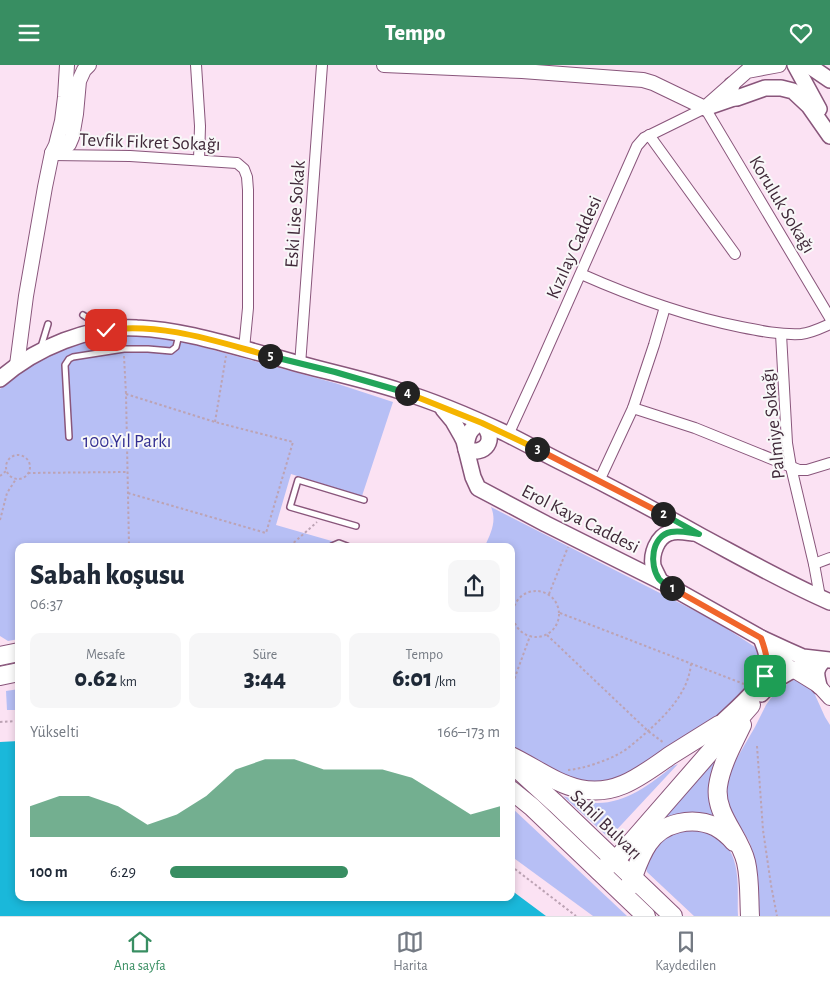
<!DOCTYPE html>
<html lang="tr">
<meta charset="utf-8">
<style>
body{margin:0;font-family:"Alegreya Sans",sans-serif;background:#f6f6f7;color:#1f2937;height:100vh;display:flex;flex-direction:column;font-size:19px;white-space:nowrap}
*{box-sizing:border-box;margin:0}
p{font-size:16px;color:#747a83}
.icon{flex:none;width:28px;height:28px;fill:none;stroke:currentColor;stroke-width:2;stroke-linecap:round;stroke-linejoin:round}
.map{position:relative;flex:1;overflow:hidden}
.side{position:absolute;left:15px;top:478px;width:500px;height:358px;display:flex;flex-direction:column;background:#fff;border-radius:10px;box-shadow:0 2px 8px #0003}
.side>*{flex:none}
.pin{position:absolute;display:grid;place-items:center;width:42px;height:42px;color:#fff;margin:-21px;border-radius:10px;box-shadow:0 2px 8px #0006}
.km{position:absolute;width:25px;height:25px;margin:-12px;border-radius:50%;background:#222;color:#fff;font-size:14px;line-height:25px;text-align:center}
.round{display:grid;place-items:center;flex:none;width:52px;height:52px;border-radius:10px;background:#f6f6f7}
.summary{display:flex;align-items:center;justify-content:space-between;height:85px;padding:0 15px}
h1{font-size:28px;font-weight:800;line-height:38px}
.stats{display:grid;grid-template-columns:repeat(3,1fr);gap:8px;height:85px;padding:5px 15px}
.stats div{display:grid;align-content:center;border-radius:10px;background:#f6f6f7;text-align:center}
.stats b{font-size:25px;font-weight:800}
.stats small{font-size:14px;font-weight:400}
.stats p{font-size:14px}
.chart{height:140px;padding:10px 15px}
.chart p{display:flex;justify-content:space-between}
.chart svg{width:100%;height:90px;margin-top:5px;fill:#388e62;opacity:.7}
ul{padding:0 15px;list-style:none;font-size:16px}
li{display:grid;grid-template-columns:80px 60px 1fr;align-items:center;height:38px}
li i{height:12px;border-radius:6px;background:#388e62}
header{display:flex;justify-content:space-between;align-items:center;height:65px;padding:0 15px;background:#388e62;color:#fff;font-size:22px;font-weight:800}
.tabs{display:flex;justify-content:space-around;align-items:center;height:70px;border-top:1px solid #e0e1e3;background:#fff;font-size:14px;color:#747a83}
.tabs a{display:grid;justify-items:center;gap:2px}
.tabs .on{color:#388e62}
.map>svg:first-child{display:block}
.green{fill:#b7bff5}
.water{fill:#1ab8da}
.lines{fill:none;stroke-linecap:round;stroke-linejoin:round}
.lane-casing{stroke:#89567b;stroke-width:8}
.street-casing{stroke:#89567b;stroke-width:12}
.secondary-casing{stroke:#89567b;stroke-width:16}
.primary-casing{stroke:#89567b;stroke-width:18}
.highway-casing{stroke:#89567b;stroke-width:20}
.path{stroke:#bca3b4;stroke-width:2;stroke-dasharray:2.5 2.5;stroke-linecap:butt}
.lane{stroke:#fff;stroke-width:5}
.street{stroke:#fff;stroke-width:10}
.secondary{stroke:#fff;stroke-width:14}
.primary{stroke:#fff;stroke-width:15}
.highway{stroke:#fff;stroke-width:18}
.split-1-casing{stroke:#fff;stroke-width:10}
.split-2-casing{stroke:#fff;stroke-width:10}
.split-3-casing{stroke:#fff;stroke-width:10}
.split-4-casing{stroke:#fff;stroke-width:10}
.split-5-casing{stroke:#fff;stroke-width:10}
.split-6-casing{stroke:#fff;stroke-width:10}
.split-1{stroke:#f0652b;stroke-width:6}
.split-2{stroke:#22a559;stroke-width:6}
.split-3{stroke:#f0652b;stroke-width:6}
.split-4{stroke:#f5b400;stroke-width:6}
.split-5{stroke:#22a559;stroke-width:6}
.split-6{stroke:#f5b400;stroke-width:6}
.labels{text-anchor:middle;stroke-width:4;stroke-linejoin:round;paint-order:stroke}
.street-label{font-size:19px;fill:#402939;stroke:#f8f8f8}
.park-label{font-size:19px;fill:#332f91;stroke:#f8f8f8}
</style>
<header><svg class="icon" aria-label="menu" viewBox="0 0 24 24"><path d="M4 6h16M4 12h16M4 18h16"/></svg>Tempo<svg class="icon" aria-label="heart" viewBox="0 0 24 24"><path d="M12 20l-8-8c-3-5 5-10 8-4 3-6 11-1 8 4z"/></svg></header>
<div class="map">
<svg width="830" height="851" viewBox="0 0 830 851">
<rect width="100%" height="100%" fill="#fbe2f3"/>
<g class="green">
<path d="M130,270L158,272L184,277L335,318L393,337L362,431L291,409L276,460L349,481H19V574L8,576L0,571V324C31,290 85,272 130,270Z"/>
<path d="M491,442L715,556L755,582L760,587L763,619L628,717L567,719L511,679V481H485C491,468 497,456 491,442Z"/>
<polygon points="807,612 825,652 830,660 830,851 758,851 753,787 749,776 729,743 726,733 726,712 755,662 766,640 771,633 778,626 790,617 796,614"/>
<polygon points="19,624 19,645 7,645 6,626"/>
<path d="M729,680L717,753C697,745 680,748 659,755L710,699Z"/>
<path d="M678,699L609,773L563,731C570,733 578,736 586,737C620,743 648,721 673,701Z"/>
<polygon points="511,742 627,851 593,851 511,791"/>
<path d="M696,763C701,766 708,767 714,770C743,786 737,823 738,851H694L647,807C643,793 663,771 675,766C681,764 689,764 696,763Z"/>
</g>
<polygon class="water" points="19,676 19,831 511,831 511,825 546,851 0,851 0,677"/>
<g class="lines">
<defs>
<g id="lane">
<polyline points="83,250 102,262"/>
<polyline points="41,282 48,259"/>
<polyline points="69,372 65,300 69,294 73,292 124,284 148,284 171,286 176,282 179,270"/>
<polyline points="356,461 290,442 298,415 364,435"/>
<polyline points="332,481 339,478 347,481"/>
</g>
<g id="street">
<polyline points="196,0 200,61 199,95"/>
<polyline points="649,70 735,189"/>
<polyline points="52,90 130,91 237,98 244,104 247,112 248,125 248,243 244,284"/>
<path d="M581,209C633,232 685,251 741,262C761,266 781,270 801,269C811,268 821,263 830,259"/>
<polyline points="781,269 787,378 791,402 814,499 820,532"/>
<polyline points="300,300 322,0"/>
<polyline points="633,343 695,363 799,405 807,405 830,398"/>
<polyline points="508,370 536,309 637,81 644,73 705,43 830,253"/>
<polyline points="599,416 633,343 654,280 665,242"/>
<polyline points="814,499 830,493"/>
</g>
<g id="secondary">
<polyline points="384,0 522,6 643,15 653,18 705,43 747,6 779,0"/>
<polyline points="52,88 65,83 69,79 72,72 76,49 79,16 84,5 89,0"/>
<polyline points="17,300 26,231 45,122 52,88 56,80 62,56 65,32 67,0"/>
<polyline points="761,573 779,593 793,605 819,621 830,633"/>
</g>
<g id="primary">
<polyline points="795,0 819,44"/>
<polyline points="808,0 830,15"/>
<polyline points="732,20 729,28 731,33 737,33 765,23 781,23 793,26 809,41 830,71"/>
<polyline points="705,43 734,33"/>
<path d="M0,314C35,283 90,260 137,263C185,265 232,281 278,293C319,305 360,313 400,326C436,337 471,352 505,368C525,378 545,389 565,399C611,422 656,446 701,471C744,494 786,518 830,537"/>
<polyline points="443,344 453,356 461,370 464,376 473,412 478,423 546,459 660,516 761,573 787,585 803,592 830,595"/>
<path d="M482,358C498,374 485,392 466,384C467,372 469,362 482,358Z"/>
<path d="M660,516C658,511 655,506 653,501C651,489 657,472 669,468C676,465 685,467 693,468"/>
<path d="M819,621C817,611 814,606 822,597"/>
<path d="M761,629C778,611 796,601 821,597"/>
<path d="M719,660C732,647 764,621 767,604C769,593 765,583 761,573"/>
</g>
<g id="highway">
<polyline points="0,591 19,587"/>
<polyline points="0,611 19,607"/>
<path d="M742,660C733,679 721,700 718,721C714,749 740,771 746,797C750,814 749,833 750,851"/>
<path d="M511,691C534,702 556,719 580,724C617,732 643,709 671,690C687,680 703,670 719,660"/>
<polyline points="512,699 556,739 673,851"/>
<polyline points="511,725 532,742 646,851"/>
<polyline points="599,806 615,796 751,640"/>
<path d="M629,822C635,808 639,792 648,779C662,757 693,751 716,762C723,766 729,771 734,777"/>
</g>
</defs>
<use href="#lane" class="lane-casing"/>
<use href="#street" class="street-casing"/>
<use href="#secondary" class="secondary-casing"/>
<use href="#primary" class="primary-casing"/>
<use href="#highway" class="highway-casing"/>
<g class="path">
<polyline points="124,291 126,329"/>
<polyline points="215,357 226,291"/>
<circle cx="18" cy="402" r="12"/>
<polyline points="28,408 127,407"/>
<polyline points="0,411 6,406"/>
<polyline points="128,428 266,468 293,377 215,357 126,329 129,481"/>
<polyline points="0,455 7,428 16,414"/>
<polyline points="290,481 317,457"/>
<circle cx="536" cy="549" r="23"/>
<polyline points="549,529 568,482"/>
<polyline points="560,548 744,619"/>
<polyline points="547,570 648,666 664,678"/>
<polyline points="511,623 530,571"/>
<polyline points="0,657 19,656"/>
<polyline points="757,681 763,765 771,820 777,851"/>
<path d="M568,705C583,704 609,695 622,687C629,683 635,677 640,673C663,653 688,630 691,599"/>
<polyline points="511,801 576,851"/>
</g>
<use href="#lane" class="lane"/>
<use href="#street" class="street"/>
<use href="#secondary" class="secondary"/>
<use href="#primary" class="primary"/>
<use href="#highway" class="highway"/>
</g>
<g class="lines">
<defs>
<path id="split-1" d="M672,523L761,573C766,587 769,597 765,611"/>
<path id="split-2" d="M663,449L699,469C690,468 680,465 671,467C651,471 649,500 659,514C662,518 668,520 672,523"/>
<polyline id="split-3" points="537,384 663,449"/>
<polyline id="split-4" points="407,328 482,358 537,384"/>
<polyline id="split-5" points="270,291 335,307 407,328"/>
<path id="split-6" d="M106,265C162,257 218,277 270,291"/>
</defs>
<use href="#split-1" class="split-1-casing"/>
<use href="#split-2" class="split-2-casing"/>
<use href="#split-3" class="split-3-casing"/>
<use href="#split-4" class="split-4-casing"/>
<use href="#split-5" class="split-5-casing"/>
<use href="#split-6" class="split-6-casing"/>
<use href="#split-1" class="split-1"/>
<use href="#split-2" class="split-2"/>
<use href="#split-3" class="split-3"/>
<use href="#split-4" class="split-4"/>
<use href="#split-5" class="split-5"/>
<use href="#split-6" class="split-6"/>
</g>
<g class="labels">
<g class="street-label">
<text transform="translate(150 76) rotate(2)" y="7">Tevfik Fikret Sokağı</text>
<text transform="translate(783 139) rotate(59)" y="7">Koruluk Sokağı</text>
<text transform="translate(294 149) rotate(-86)" y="7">Eski Lise Sokak</text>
<text transform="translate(573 182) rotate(-66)" y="7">Kızılay Caddesi</text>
<text transform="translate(772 359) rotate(-96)" y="7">Palmiye Sokağı</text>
<text transform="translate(581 453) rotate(27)" y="7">Erol Kaya Caddesi</text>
<text transform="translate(607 759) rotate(44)" y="7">Sahil Bulvarı</text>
</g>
<g class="park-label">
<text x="127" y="382">100.Yıl Parkı</text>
</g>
</g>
</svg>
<div class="pin" style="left:765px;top:611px;background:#1e9e55"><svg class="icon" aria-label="arrive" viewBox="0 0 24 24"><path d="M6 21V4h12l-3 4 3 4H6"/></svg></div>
<div class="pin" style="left:106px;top:265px;background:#d93025"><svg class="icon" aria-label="check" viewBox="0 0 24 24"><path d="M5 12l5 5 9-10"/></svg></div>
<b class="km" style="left:672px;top:523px">1</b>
<b class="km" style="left:663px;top:449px">2</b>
<b class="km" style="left:537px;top:384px">3</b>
<b class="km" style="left:407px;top:328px">4</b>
<b class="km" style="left:270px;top:291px">5</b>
<section class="side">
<div class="summary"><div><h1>Sabah koşusu</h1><p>06:37</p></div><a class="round"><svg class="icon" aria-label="share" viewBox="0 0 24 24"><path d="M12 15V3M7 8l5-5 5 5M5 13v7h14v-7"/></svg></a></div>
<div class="stats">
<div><p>Mesafe</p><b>0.62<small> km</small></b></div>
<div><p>Süre</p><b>3:44</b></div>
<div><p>Tempo</p><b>6:01<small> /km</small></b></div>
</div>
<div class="chart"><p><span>Yükselti</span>166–173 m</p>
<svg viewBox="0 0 160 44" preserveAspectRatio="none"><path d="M0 44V29L10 24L20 24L30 29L40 38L50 33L60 24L70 11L80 6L90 6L100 11L110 11L120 11L130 15L140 24L150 33L160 29V44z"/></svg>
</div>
<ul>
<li><b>100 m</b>6:29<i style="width:54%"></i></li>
</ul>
</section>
</div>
<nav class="tabs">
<a class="on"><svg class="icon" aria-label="home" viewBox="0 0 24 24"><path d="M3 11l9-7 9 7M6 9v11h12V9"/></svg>Ana sayfa</a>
<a><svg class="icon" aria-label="map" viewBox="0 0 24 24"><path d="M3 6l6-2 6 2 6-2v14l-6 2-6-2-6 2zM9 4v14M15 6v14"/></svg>Harita</a>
<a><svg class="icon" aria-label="saved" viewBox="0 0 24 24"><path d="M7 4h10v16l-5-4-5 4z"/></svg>Kaydedilen</a>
</nav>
